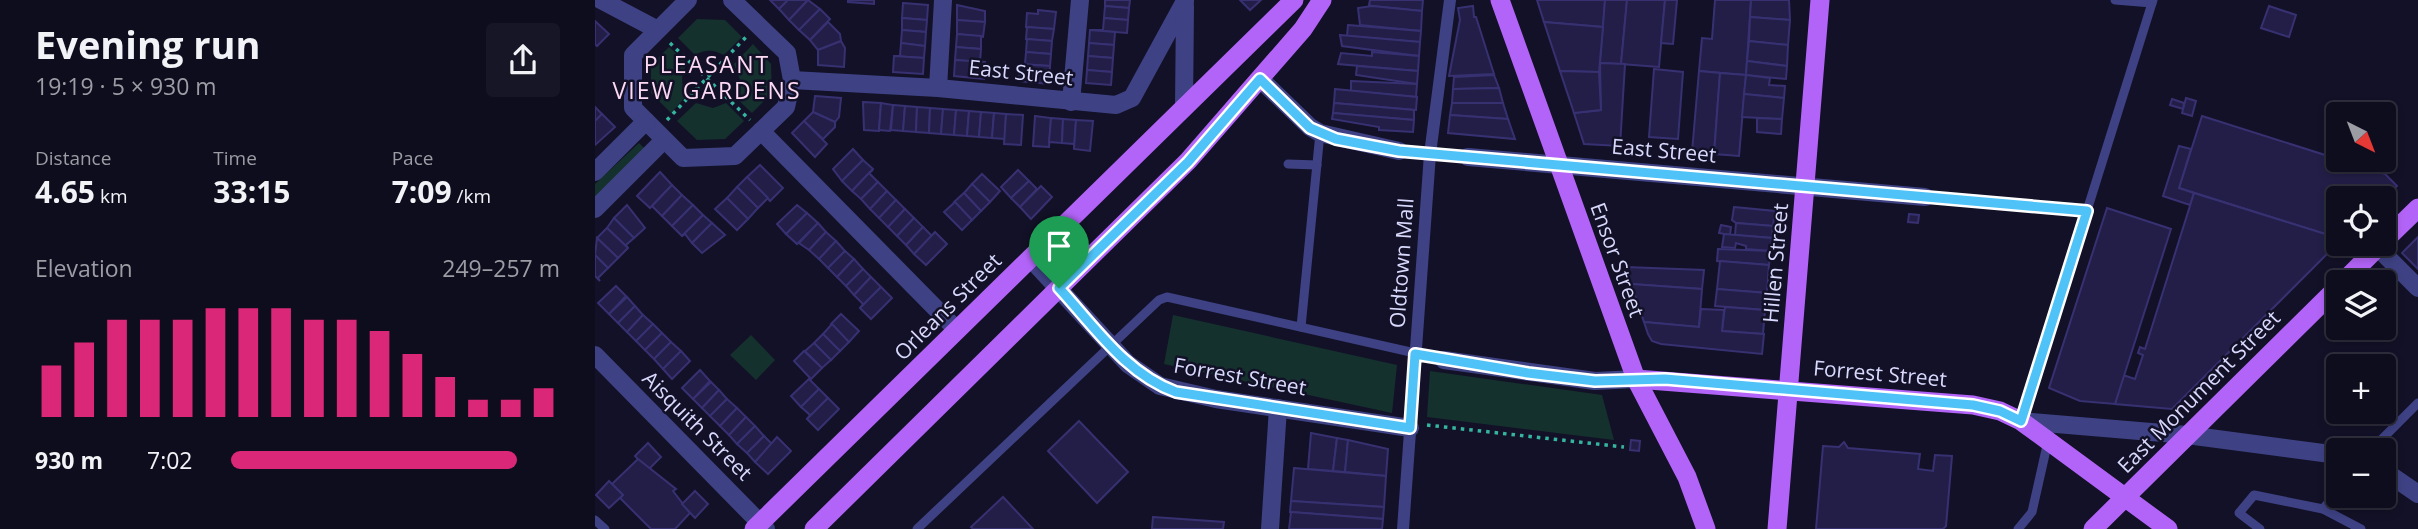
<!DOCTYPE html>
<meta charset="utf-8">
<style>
body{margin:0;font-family:"Open Sans",sans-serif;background:#171626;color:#f1f3f6;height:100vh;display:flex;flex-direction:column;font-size:26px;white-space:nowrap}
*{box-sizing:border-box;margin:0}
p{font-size:23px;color:#9b9ca4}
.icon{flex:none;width:38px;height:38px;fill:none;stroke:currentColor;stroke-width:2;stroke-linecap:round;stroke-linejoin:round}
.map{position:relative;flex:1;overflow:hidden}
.side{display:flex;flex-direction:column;background:#0e0d1d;width:595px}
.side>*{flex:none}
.needle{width:46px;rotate:138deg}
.controls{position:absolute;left:1731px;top:102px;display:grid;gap:14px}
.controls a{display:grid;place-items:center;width:70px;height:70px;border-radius:7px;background:#0e0d1d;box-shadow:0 4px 10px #0003,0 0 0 2px #2e2d3b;font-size:35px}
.pin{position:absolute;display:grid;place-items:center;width:60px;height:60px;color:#fff;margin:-72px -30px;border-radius:50% 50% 50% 0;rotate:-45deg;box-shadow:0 0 7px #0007}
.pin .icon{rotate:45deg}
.round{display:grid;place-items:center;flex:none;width:74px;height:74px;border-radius:7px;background:#171626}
.headline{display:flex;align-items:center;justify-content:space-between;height:119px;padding:0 35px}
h1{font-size:38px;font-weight:700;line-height:52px}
.stats{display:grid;grid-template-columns:repeat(3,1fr);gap:10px;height:119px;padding:7px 35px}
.stats div{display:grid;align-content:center}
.stats b{font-size:30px;font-weight:700}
.stats small{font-size:19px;font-weight:400}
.stats p{font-size:19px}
.chart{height:196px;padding:14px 35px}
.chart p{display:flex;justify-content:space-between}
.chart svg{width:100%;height:126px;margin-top:7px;stroke:#db2777;stroke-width:6}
ul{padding:0 35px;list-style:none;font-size:23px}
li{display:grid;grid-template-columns:112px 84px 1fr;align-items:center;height:52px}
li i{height:18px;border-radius:9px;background:#db2777}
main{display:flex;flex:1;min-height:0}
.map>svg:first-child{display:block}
.green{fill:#14312d}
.building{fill:#221e47;stroke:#373172;stroke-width:2}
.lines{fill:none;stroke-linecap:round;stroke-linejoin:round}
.path{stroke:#35b5a1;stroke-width:3.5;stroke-dasharray:3.5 5;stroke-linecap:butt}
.service{stroke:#3e4284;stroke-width:9}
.pedestrian{stroke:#3e4284;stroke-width:12}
.minor{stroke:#3e4284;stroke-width:18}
.primary{stroke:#b364f8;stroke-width:19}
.route-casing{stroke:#fff;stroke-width:14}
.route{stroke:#4fc3f7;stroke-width:9}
.labels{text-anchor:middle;stroke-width:5;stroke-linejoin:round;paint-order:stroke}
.street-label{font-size:21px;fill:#d9d9fd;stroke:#131127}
.neighbourhood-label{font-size:23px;letter-spacing:2px;fill:#fddaf4;stroke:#131127}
</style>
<main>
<section class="side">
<div class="headline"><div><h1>Evening run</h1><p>19:19 · 5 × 930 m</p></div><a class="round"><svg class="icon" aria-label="share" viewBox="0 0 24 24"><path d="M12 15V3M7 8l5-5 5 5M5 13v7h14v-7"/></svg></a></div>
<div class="stats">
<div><p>Distance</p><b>4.65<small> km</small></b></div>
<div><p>Time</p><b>33:15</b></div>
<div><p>Pace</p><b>7:09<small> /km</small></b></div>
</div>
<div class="chart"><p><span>Elevation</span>249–257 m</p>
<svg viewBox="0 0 160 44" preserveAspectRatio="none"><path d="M5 44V26M15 44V18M25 44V10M35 44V10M45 44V10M55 44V6M65 44V6M75 44V6M85 44V10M95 44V10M105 44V14M115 44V22M125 44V30M135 44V38M145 44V38M155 44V34"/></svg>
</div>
<ul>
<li><b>930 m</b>7:02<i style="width:87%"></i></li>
</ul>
</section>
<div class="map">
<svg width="1823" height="529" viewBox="0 0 1823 529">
<rect width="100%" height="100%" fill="#131127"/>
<g class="green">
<path d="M102,19L130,20L147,37L129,55C118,50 111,49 100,55L83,38Z"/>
<polygon points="158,44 176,64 177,93 157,113 139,96 145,80 139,64"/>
<path d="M74,47L92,63C86,75 85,83 92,95L76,113L56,93V65Z"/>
<polygon points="101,103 118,108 131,103 149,121 130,139 102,140 82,121"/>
<polygon points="44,143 50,149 0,204 0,184"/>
<polygon points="578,315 802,365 797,413 569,364"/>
<polygon points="156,335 180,360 161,380 135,355"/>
<polygon points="835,371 1007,395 1019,440 832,417"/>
</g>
<g class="building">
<polygon points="175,0 193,0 184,9"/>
<polygon points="193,0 213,0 194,20 184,9"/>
<polygon points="213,0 225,9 204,30 194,20"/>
<polygon points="253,0 279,0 279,4 253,2"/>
<polygon points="510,0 535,0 534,8 510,6"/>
<polygon points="645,0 666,0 655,10"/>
<polygon points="775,0 828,0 827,11 777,6 774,5"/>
<polygon points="942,0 1010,0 1008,27 949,22"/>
<polygon points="1010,0 1032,0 1026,64 1005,63"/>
<polygon points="1032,0 1070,0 1064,67 1026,64"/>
<polygon points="1070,0 1082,0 1078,44 1066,43"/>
<polygon points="1120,0 1156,0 1151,75 1104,71 1107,38 1117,39"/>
<polygon points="1156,0 1194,0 1195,20 1155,17"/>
<polygon points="308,3 333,5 332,20 307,18"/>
<polygon points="362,5 390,11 390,22 362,20"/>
<polygon points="510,6 534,8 533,20 509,18"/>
<polygon points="777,6 827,11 826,31 765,25 763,8"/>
<polygon points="878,6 879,17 881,17 899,74 854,76 865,20 863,8"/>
<polygon points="1674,6 1701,15 1694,37 1666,28"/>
<polygon points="225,9 235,19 215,40 204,30"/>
<polygon points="443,10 461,12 459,29 431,27 432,13 443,14"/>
<polygon points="1155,17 1195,20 1193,45 1154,41"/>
<polygon points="307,18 332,20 331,32 307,30"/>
<polygon points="509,18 533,20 532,33 495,30 508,30"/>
<polygon points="362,20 390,22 388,37 362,34"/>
<polygon points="0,21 14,34 2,46 0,44"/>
<polygon points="233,22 245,34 246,41 223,50 215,40"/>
<polygon points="949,22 1008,27 1004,72 965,71"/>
<polygon points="753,25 826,31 825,42 752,36"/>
<polygon points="432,27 459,29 457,41 431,39"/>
<polygon points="307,30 331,32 330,46 306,43"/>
<polygon points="495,30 520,32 519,45 494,43"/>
<polygon points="362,34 386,36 386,49 361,47"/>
<polygon points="745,35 825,42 824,56 747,46"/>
<polygon points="432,39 457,41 456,54 431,52"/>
<polygon points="246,41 250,48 249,67 223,65 223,50"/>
<polygon points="1154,41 1193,45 1192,66 1152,61"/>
<polygon points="306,43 330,46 329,58 299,56 305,56"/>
<polygon points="494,43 519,45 518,58 493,56"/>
<polygon points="361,47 386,49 385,62 360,60"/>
<polygon points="431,52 456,54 455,66 425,64 430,64"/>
<polygon points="777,52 824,56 823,71 743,64 746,53 777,56"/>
<polygon points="299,56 329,58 328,74 298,72"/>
<polygon points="493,56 518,58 517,72 492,70"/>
<polygon points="360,60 390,62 389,79 359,76"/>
<polygon points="1152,61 1192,66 1191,79 1151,75"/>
<polygon points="1005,63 1030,64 1025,146 989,144 979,113 1006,110"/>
<polygon points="425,64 455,66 454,84 424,81"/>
<polygon points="762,66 823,71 822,84 761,75"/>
<polygon points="1059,69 1088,72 1083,139 1054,137"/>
<polygon points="492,70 517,72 516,85 491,83"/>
<polygon points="965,71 1004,72 1006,110 979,113"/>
<polygon points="1104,71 1125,73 1119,154 1097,152"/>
<polygon points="1125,73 1151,75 1144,156 1119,154"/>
<polygon points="899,75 904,88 858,89 859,77"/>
<polygon points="1151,75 1175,78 1174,85 1190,86 1189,98 1149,94"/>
<polygon points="756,81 822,84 821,97 756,91"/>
<polygon points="740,89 822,97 821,110 739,103"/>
<polygon points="858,89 904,88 908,103 857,103"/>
<polygon points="1149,94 1189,98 1187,119 1147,117"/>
<polygon points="220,96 246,98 244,117 240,122 218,112"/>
<polygon points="1591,98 1601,101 1597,116 1587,113"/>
<polygon points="1577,99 1589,103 1588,109 1575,105"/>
<polygon points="268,102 286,103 284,131 269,130"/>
<polygon points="286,103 298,105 295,131 284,130"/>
<polygon points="739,103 819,110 819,120 738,113"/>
<polygon points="857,103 908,103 913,119 855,115"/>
<polygon points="298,105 310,106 308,131 296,130"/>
<polygon points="310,106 322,107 321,132 308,131"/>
<polygon points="0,107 7,114 0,121"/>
<polygon points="322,107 335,108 334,133 321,132"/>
<polygon points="335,108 348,109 346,134 334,133"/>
<polygon points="348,109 361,110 359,135 346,134"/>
<polygon points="361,110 374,111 372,136 359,135"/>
<polygon points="374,111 386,112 384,137 372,136"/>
<polygon points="218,112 240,122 240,127 228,139 209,121"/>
<polygon points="386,112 399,113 397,138 384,137"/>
<polygon points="399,113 411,114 410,139 397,138"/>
<polygon points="738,113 819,120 818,132 784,130 784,127 737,119"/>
<polygon points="7,114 20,127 0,145 0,121"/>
<polygon points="411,114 428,115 426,145 409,144"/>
<polygon points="855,115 913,119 920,139 853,133"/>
<polygon points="440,116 456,118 454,147 438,146"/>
<polygon points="1607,116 1790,174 1802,186 1788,199 1743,198 1743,238 1584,188"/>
<polygon points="456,118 468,119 467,143 454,142"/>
<polygon points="1162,118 1187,119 1186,134 1162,132"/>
<polygon points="468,119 481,120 479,149 479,144 467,143"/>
<polygon points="481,120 498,121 495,151 479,149"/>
<polygon points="209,121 232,144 220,157 197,133"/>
<polygon points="1584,146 1596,149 1584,188 1599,193 1595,205 1568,196"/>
<polygon points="258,149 268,160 247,181 238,169"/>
<polygon points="268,160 278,169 257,191 247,181"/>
<polygon points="165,165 188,188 175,201 152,177"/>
<polygon points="278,170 274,173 283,182 266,199 257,191 274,173"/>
<polygon points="423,170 434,181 416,198 406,187"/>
<polygon points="65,172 77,185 55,208 42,196"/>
<polygon points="387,174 405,191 395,202 377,184"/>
<polygon points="152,177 173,198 163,208 142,187"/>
<polygon points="434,181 442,189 425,207 416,198"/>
<polygon points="283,182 292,191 275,209 266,199"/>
<polygon points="377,184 395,202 386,211 369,193"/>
<polygon points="77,185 87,195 67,216 57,206"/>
<polygon points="446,186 457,197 436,219 425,207"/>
<polygon points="142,187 163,208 153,219 132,198"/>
<polygon points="292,191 301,200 284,218 275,209"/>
<polygon points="369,193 386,211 377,220 359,202"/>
<polygon points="1599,193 1743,238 1743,243 1577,409 1520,404 1528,375 1540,379 1548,355 1543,353 1545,347 1550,349"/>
<polygon points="87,195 98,205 77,226 67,216"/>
<polygon points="132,198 153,219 142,230 120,209"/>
<polygon points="301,200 310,209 293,227 284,218"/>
<polygon points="360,202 377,220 367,230 349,212"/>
<polygon points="32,205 50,228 39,238 19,218"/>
<polygon points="98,205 108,215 87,236 77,226"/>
<polygon points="202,205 212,213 191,234 182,224"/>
<polygon points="1139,207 1180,211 1178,226 1141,223 1137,220"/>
<polygon points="1512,208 1576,229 1520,404 1485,401 1454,388"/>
<polygon points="310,209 319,218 302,236 293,227"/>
<polygon points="212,213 223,223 202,244 191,234"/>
<polygon points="1314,214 1324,215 1323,223 1313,222"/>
<polygon points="108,215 117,223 97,243 90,234 87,236"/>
<polygon points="19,218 39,238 31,245 33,248 12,228"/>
<polygon points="319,218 328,227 311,245 302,236"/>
<polygon points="117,223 130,235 107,253 97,243"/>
<polygon points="223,223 231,232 214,250 204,243"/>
<polygon points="1141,223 1178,226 1177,238 1140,235"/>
<polygon points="1126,225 1136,227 1135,235 1124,233"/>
<polygon points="328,227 337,236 319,254 311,245"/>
<polygon points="12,228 33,248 23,258 2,238"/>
<polygon points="231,232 241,241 224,259 214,250"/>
<polygon points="340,232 352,244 331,265 319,254"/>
<polygon points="1129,234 1177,238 1176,251 1151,249 1151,246 1141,243 1140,248 1127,247"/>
<polygon points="1823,237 1823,269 1807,253"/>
<polygon points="2,238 23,258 13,268 0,255"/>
<polygon points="241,241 250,251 233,268 224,259"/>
<polygon points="1123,249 1176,251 1174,265 1122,261"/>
<polygon points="250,251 259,259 242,277 233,268"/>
<polygon points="0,255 13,268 3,278 5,281 0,276"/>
<polygon points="259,259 268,269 251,286 242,277"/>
<polygon points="1125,261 1174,265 1172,293 1122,289"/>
<polygon points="1030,267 1109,270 1107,289 1036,284"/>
<polygon points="268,269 276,277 259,295 251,286"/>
<polygon points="276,277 286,287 265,308 268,304 259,295"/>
<polygon points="1036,284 1107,289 1104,327 1049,322"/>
<polygon points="21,286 31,296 14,314 3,303"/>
<polygon points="286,287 297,298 276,319 265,308"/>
<polygon points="1122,289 1172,293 1170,310 1120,306"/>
<polygon points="32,297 40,306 23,323 14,314"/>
<polygon points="40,306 48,315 32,332 23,323"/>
<polygon points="1130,307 1170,310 1168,334 1127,331"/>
<polygon points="1106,309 1129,310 1127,331 1169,334 1167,354 1066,344 1057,341 1053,334 1049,322 1104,327"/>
<polygon points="246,314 264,331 254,342 236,324"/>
<polygon points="48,315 58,324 41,341 32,332"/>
<polygon points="58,324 67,333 50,350 41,341"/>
<polygon points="237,324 254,342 245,351 228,334"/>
<polygon points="67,333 76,342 59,359 50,350"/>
<polygon points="228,334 245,351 236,360 219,343"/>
<polygon points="76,342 86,351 68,369 59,359"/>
<polygon points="219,343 236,360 227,368 210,351"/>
<polygon points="86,351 95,361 77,379 68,369"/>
<polygon points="209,351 227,368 216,379 199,361"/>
<polygon points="105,370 115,381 98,399 87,388"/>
<polygon points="214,379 224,389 206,407 196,396"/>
<polygon points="116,382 124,390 107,408 98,399"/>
<polygon points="224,389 233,398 212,419 215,415 206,407"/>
<polygon points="124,390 132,399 115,416 107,408"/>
<polygon points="233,398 244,409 223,430 212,419"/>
<polygon points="132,399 142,408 125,426 115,416"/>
<polygon points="142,408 151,417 134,435 125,426"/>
<polygon points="151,417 160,426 142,444 134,435"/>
<polygon points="484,421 533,472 502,503 453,451"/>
<polygon points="160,426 169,436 152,453 142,444"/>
<polygon points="716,433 742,438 738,471 713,469"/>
<polygon points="169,436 177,444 160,462 152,453"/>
<polygon points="182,437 196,451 173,474 160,462"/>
<polygon points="742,438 753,440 750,472 738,471"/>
<polygon points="753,440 793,449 791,476 750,472"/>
<polygon points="1036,440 1045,441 1044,451 1035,450"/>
<polygon points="1249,442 1253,448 1325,454 1323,469 1338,471 1340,455 1357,456 1351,526 1348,529 1221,529 1228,446 1244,447"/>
<polygon points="53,443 66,457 53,470 40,456"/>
<polygon points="43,459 81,489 78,491 95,513 80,529 56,529 25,498 28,495 17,484"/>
<polygon points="699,468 791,476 789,507 696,501"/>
<polygon points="14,481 28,495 14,508 1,495"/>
<polygon points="100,491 113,504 100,518 87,504"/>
<polygon points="408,497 438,529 378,529 376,527"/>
<polygon points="696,501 789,507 788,519 695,512"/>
<polygon points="696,512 788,519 787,529 694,529"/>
<polygon points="558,517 629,522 628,529 557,529"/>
</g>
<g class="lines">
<g class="path">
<polyline points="75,43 155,120"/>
<polyline points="72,120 151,37"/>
<polyline points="832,425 1029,447"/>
</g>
<g class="service">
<polyline points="1520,0 1557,3"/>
<polyline points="693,164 722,165"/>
<polyline points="1330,197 1492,211"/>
<polyline points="706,327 725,133"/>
<polyline points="1426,421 1558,0"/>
<polyline points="1776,450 1823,403"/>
<polyline points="1728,509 1743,491"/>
<polyline points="0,520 10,529"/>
<polyline points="322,529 564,300 572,297 820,353"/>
<polyline points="1423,529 1437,512 1453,441"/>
<polyline points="1665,529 1644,513 1659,495 1728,509 1766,529"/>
</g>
<g class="pedestrian">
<polyline points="804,151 873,157"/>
<polyline points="820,353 849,360"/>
<polyline points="808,529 835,154 855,0"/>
</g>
<g class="minor">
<polyline points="6,0 61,29"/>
<polyline points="93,0 38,55 38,108 88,158 140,156 191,107 197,80 192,53 137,0"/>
<polyline points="665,79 715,127 725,133 804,151"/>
<polyline points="197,80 343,88 521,105 537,98 590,1"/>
<polyline points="343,88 348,0"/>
<polyline points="476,102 485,0"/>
<polyline points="589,107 590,6"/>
<polyline points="166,131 362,330"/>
<polyline points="873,157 1330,197"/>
<polyline points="0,172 51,121"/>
<polyline points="0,209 69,140"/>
<polyline points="1783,248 1823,288"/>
<polyline points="435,258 533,364 565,386 621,399 815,428"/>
<polyline points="0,355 171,529"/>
<polyline points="849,360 1000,381 1041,379"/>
<polyline points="1426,421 1592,435 1743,455"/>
<polyline points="1788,470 1823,494"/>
<polyline points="675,529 683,408"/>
</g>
<g class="primary">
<polyline points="905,0 1041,379 1092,477 1111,529"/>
<polyline points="1788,242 1823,208"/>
<polyline points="1748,282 1787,243"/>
<polyline points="1041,379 1378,405 1405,411 1426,421 1573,529"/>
<polyline points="159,529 699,0"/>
<polyline points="219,529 593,161 708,29 727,0"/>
<polyline points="1182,529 1225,0"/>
<polyline points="1498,529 1743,287"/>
</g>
</g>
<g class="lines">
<defs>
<path id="route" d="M665,79L715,128L741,139L804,151L1492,211L1426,421L1405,411L1378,405L1070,379L1000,381L933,373L820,354L815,428L581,392C531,374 499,326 464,288L593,162Z"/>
</defs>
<use href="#route" class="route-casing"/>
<use href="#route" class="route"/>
</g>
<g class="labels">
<g class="street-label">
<text transform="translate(426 73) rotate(6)" y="7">East Street</text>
<text transform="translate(1069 151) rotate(5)" y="7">East Street</text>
<text transform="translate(1022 260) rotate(70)" y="7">Ensor Street</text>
<text transform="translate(807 263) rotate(-86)" y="7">Oldtown Mall</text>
<text transform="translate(1181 263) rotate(-85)" y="7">Hillen Street</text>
<text transform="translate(353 307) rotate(-45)" y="7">Orleans Street</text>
<text transform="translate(1285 374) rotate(5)" y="7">Forrest Street</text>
<text transform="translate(645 377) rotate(10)" y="7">Forrest Street</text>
<text transform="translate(1604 392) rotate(-45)" y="7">East Monument Street</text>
<text transform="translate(102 426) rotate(45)" y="7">Aisquith Street</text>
</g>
<g class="neighbourhood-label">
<text x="112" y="73">PLEASANT<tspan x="112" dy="26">VIEW GARDENS</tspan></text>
</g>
</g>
</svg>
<div class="controls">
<a><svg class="needle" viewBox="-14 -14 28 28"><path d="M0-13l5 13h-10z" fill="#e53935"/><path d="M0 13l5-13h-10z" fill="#9b9ca4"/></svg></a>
<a><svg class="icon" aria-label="locate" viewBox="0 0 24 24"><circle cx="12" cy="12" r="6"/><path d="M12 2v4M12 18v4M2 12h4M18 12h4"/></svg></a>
<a><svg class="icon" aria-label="layers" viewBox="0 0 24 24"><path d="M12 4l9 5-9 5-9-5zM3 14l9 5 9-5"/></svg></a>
<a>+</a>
<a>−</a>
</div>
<div class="pin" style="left:464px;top:288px;background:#1e9e55"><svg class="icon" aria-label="arrive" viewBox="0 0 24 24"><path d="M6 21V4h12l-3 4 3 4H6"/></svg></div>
</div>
</main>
